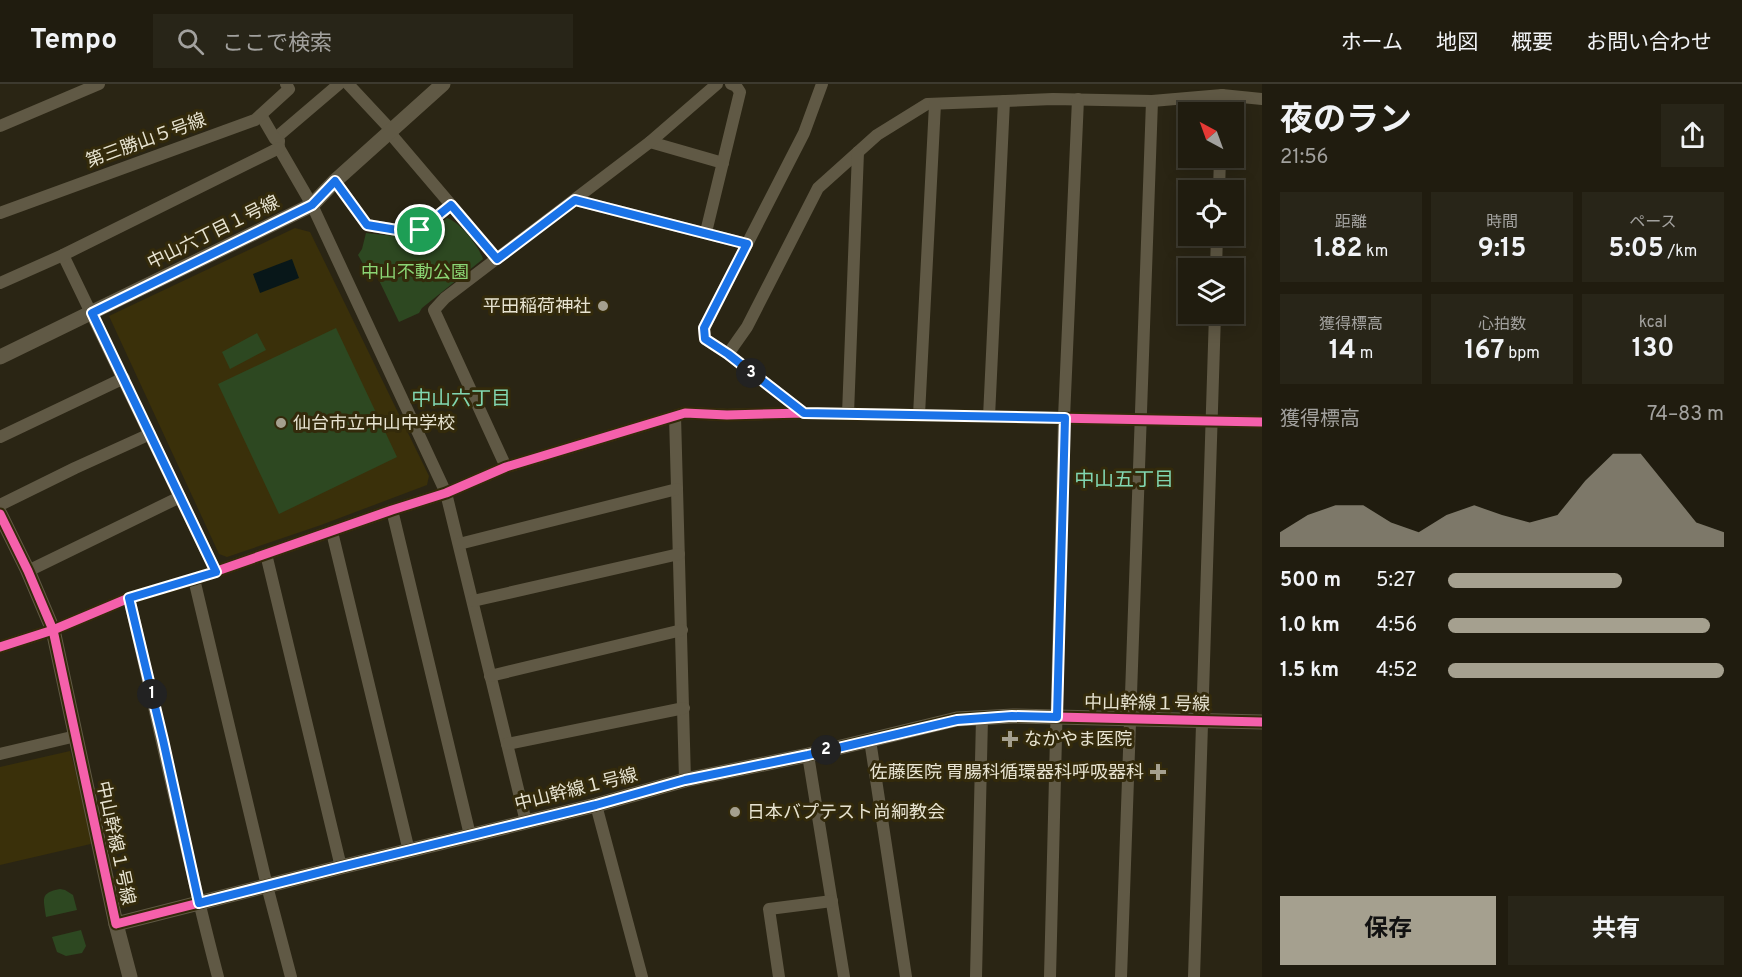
<!DOCTYPE html>
<html lang="ja">
<meta charset="utf-8">
<style>
body{margin:0;font-family:Overpass,"Noto Sans JP",sans-serif;background:#282518;color:#f1f3f6;height:100vh;display:flex;flex-direction:column;font-size:22px;white-space:nowrap}
*{box-sizing:border-box;margin:0}
p{font-size:20px;color:#a2a19e}
.icon{flex:none;width:33px;height:33px;fill:none;stroke:currentColor;stroke-width:2;stroke-linecap:round;stroke-linejoin:round}
.map{position:relative;flex:1;overflow:hidden}
.side{display:flex;flex-direction:column;background:#201c0f;width:480px}
.side>*{flex:none}
.needle{width:39px;rotate:319deg}
.tools{position:absolute;left:1178px;top:18px;display:grid;gap:12px}
.tools a{display:grid;place-items:center;width:66px;height:66px;border-radius:0px;background:#201c0f;box-shadow:0 3px 15px #0003,0 0 0 2px #3d3a2f;font-size:30px}
.pin{position:absolute;display:grid;place-items:center;width:51px;height:51px;color:#fff;margin:-26px;border:3px solid #fff;border-radius:50%;box-shadow:0 2px 6px #0007}
.km{position:absolute;width:30px;height:30px;margin:-15px;border-radius:50%;background:#222;color:#fff;font-size:16px;line-height:30px;text-align:center}
.round{display:grid;place-items:center;flex:none;width:63px;height:63px;border-radius:0px;background:#282518}
.overview{display:flex;align-items:center;justify-content:space-between;height:102px;padding:0 18px}
h1{font-size:33px;font-weight:700;line-height:45px}
.stats{display:grid;grid-template-columns:repeat(3,1fr);gap:9px;height:102px;padding:6px 18px}
.stats div{display:grid;align-content:center;border-radius:0px;background:#282518;text-align:center}
.stats b{font-size:26px;font-weight:700}
.stats small{font-size:16px;font-weight:400}
.stats p{font-size:16px}
.chart{height:168px;padding:12px 18px}
.chart p{display:flex;justify-content:space-between}
.chart svg{width:100%;height:108px;margin-top:6px;fill:#a5a08f;opacity:.7}
.cta{display:flex;gap:12px;margin-top:auto;padding:12px 18px}
.cta a{flex:1;height:69px;border-radius:0px;background:#a5a08f;color:#111;font-size:24px;font-weight:700;line-height:69px;text-align:center}
.cta a+a{background:#282518;color:#f1f3f6}
ul{padding:0 18px;list-style:none;font-size:20px}
li{display:grid;grid-template-columns:96px 72px 1fr;align-items:center;height:45px}
li i{height:15px;border-radius:8px;background:#a5a08f}
header{display:flex;align-items:center;gap:36px;box-sizing:border-box;height:84px;padding:0 30px;background:#201c0f;border-bottom:2px solid #3d3a2f}
header strong{font-size:28px}
nav{display:flex;gap:33px;margin-inline-start:auto;font-size:21px}
.search{width:420px;height:54px;background:#282518;display:flex;align-items:center;gap:15px;box-sizing:border-box;padding:0 21px;border-radius:0px;color:#a2a19e;font-size:22px}
main{display:flex;flex:1;min-height:0}
.map>svg:first-child{display:block}
.built{fill:#3a300a}
.green{fill:#2d4821}
.water{fill:#081719}
.lines{fill:none;stroke-linecap:round;stroke-linejoin:round}
.minor{stroke:#605945;stroke-width:12}
.tertiary{stroke:#605945;stroke-width:15}
.cycleway-casing{stroke:#332a0b;stroke-width:13}
.cycleway{stroke:#f560ab;stroke-width:9}
.route-casing{stroke:#fff;stroke-width:12}
.route{stroke:#1a73e8;stroke-width:8}
.poi-dot{fill:#a5a08f;stroke:#332a0b;stroke-width:2}
.labels{text-anchor:middle;stroke-width:6;stroke-linejoin:round;paint-order:stroke}
.street-label{font-size:18px;fill:#e7e3d1;stroke:#332a0b}
.park-label{font-size:18px;fill:#8bd674;stroke:#332a0b}
.poi-label{font-size:18px;fill:#e7e3d1;stroke:#332a0b;text-anchor:start}
.neighbourhood-label{font-size:20px;fill:#81d6b0;stroke:#332a0b}
</style>
<header>
<strong>Tempo</strong>
<div class="search"><svg class="icon" aria-label="search" viewBox="0 0 24 24"><circle cx="10" cy="10" r="6"/><path d="M15 15l6 6"/></svg>ここで検索</div>
<nav><a>ホーム</a><a>地図</a><a>概要</a><a>お問い合わせ</a></nav>
</header>
<main>
<div class="map">
<svg width="1262" height="893" viewBox="0 0 1262 893">
<rect width="100%" height="100%" fill="#2a2514"/>
<g class="built">
<polygon points="295,144 310,148 429,392 427,401 321,441 227,473 219,470 109,232"/>
<polygon points="70,667 95,759 0,781 0,683"/>
</g>
<g class="green">
<path d="M447,134C459,137 479,162 483,175L422,224L419,229L399,238L376,190L367,187L358,171L362,165L366,149L422,155Z"/>
<polygon points="336,244 397,373 279,430 218,300"/>
<polygon points="257,249 266,266 230,285 222,268"/>
<path d="M60,805L65,806L73,811L77,826L46,833C44,815 39,809 60,805Z"/>
<polygon points="81,846 86,862 82,869 66,872 57,868 52,853"/>
</g>
<polygon class="water" points="292,175 299,194 260,209 253,190"/>
<g class="lines">
<g class="minor">
<polyline points="339,0 278,52 279,64 312,121 446,409 526,738"/>
<polyline points="348,0 391,46"/>
<polyline points="1221,28 1222,11"/>
<polyline points="261,31 275,55 279,57"/>
<polyline points="0,42 99,0"/>
<polyline points="389,48 497,175"/>
<polyline points="650,58 723,79"/>
<polyline points="335,97 367,141 397,146 420,146 451,121"/>
<polyline points="1219,106 1220,74"/>
<polyline points="575,116 747,160"/>
<polyline points="0,129 255,36 289,5 286,0"/>
<polyline points="706,148 740,8 736,2 731,0"/>
<polyline points="63,171 216,488"/>
<polyline points="1216,184 1217,152"/>
<polyline points="0,199 63,171 279,64"/>
<polyline points="728,270 705,255 704,244 804,49 822,0"/>
<polyline points="804,329 728,270 747,243 818,104 877,51 927,20 1053,15 1152,17 1222,11 1262,15"/>
<polyline points="848,330 858,68"/>
<polyline points="919,331 935,20"/>
<polyline points="675,332 685,696"/>
<polyline points="989,333 1004,17"/>
<polyline points="0,353 124,294"/>
<polyline points="506,383 434,226 445,214 650,58 717,0"/>
<polyline points="0,421 75,384 150,350"/>
<polyline points="392,426 470,751"/>
<polyline points="332,448 409,767"/>
<polyline points="459,460 677,405"/>
<polyline points="266,470 341,783"/>
<polyline points="28,487 180,413"/>
<polyline points="194,495 267,802 291,893"/>
<path d="M129,514C159,641 185,768 218,893"/>
<polyline points="473,517 679,470"/>
<polyline points="0,563 53,546 129,514 194,495 392,426 446,409 506,383 685,329 727,331 804,329 1262,338"/>
<polyline points="490,592 682,546"/>
<polyline points="870,656 906,893"/>
<polyline points="507,660 684,624"/>
<polyline points="0,670 76,652"/>
<polyline points="808,671 844,893"/>
<polyline points="596,721 642,893"/>
<polyline points="779,893 769,825 832,817"/>
<polyline points="976,893 982,634"/>
<polyline points="1050,893 1064,334 1078,15"/>
<polyline points="1121,893 1152,17"/>
<polyline points="1194,893 1215,230"/>
</g>
<g class="tertiary">
<polyline points="0,273 312,121 335,97 443,0"/>
<polyline points="0,430 28,487 53,546 116,840 341,783 596,721 685,696 808,671 957,635 1013,632 1262,638"/>
<polyline points="116,840 130,893"/>
</g>
<defs>
<g id="cycleway">
<polyline points="0,430 28,487 53,546 116,840 341,783 596,721 685,696 808,671 957,635 1013,632 1262,638"/>
<polyline points="0,563 53,546 129,514 194,495 392,426 446,409 506,383 685,329 727,331 804,329 1262,338"/>
</g>
</defs>
<use href="#cycleway" class="cycleway-casing"/>
<use href="#cycleway" class="cycleway"/>
</g>
<g class="lines">
<defs>
<polygon id="route" points="335,97 367,141 397,146 420,146 451,121 497,175 575,116 747,160 704,244 705,255 728,270 804,329 1065,334 1057,633 1012,632 957,636 808,671 685,696 596,721 341,783 199,819 163,656 129,514 216,488 92,229 312,121"/>
</defs>
<use href="#route" class="route-casing"/>
<use href="#route" class="route"/>
</g>
<g class="poi-dot">
<circle cx="603" cy="222" r="6"/>
<circle cx="281" cy="339" r="6"/>
<path d="M1007 646h6v6h6v6h-6v6h-6v-6h-6v-6h6z"/>
<path d="M1155 679h6v6h6v6h-6v6h-6v-6h-6v-6h6z"/>
<circle cx="735" cy="728" r="6"/>
</g>
<g class="labels">
<g class="street-label">
<text transform="translate(146 56) rotate(-20)" y="6">第三勝山５号線</text>
<text transform="translate(213 148) rotate(-26)" y="6">中山六丁目１号線</text>
<text transform="translate(1147 619) rotate(1)" y="6">中山幹線１号線</text>
<text transform="translate(576 705) rotate(-14)" y="6">中山幹線１号線</text>
<text transform="translate(116 759) rotate(78)" y="6">中山幹線１号線</text>
</g>
<g class="park-label">
<text x="415" y="194">中山不動公園</text>
</g>
<g class="poi-label">
<text x="591" y="228" text-anchor="end">平田稲荷神社</text>
<text x="293" y="345">仙台市立中山中学校</text>
<text x="1024" y="661">なかやま医院</text>
<text x="1144" y="694" text-anchor="end">佐藤医院 胃腸科循環器科呼吸器科</text>
<text x="747" y="734">日本バプテスト尚絅教会</text>
</g>
<g class="neighbourhood-label">
<text x="461" y="321">中山六丁目</text>
<text x="1124" y="402">中山五丁目</text>
</g>
</g>
</svg>
<div class="tools">
<a><svg class="needle" viewBox="-14 -14 28 28"><path d="M0-13l5 13h-10z" fill="#e53935"/><path d="M0 13l5-13h-10z" fill="#a2a19e"/></svg></a>
<a><svg class="icon" aria-label="locate" viewBox="0 0 24 24"><circle cx="12" cy="12" r="6"/><path d="M12 2v4M12 18v4M2 12h4M18 12h4"/></svg></a>
<a><svg class="icon" aria-label="layers" viewBox="0 0 24 24"><path d="M12 4l9 5-9 5-9-5zM3 14l9 5 9-5"/></svg></a>
</div>
<div class="pin" style="left:420px;top:146px;background:#1e9e55"><svg class="icon" aria-label="arrive" viewBox="0 0 24 24"><path d="M6 21V4h12l-3 4 3 4H6"/></svg></div>
<b class="km" style="left:152px;top:610px">1</b>
<b class="km" style="left:826px;top:666px">2</b>
<b class="km" style="left:751px;top:289px">3</b>
</div>
<section class="side">
<div class="overview"><div><h1>夜のラン</h1><p>21:56</p></div><a class="round"><svg class="icon" aria-label="share" viewBox="0 0 24 24"><path d="M12 15V3M7 8l5-5 5 5M5 13v7h14v-7"/></svg></a></div>
<div class="stats">
<div><p>距離</p><b>1.82<small> km</small></b></div>
<div><p>時間</p><b>9:15</b></div>
<div><p>ペース</p><b>5:05<small> /km</small></b></div>
</div>
<div class="stats">
<div><p>獲得標高</p><b>14<small> m</small></b></div>
<div><p>心拍数</p><b>167<small> bpm</small></b></div>
<div><p>kcal</p><b>130</b></div>
</div>
<div class="chart"><p><span>獲得標高</span>74–83 m</p>
<svg viewBox="0 0 160 44" preserveAspectRatio="none"><path d="M0 44V38L10 31L20 27L30 27L40 34L50 38L60 31L70 27L80 31L90 34L100 31L110 17L120 6L130 6L140 20L150 34L160 38V44z"/></svg>
</div>
<ul>
<li><b>500 m</b>5:27<i style="width:63%"></i></li>
<li><b>1.0 km</b>4:56<i style="width:95%"></i></li>
<li><b>1.5 km</b>4:52<i style="width:100%"></i></li>
</ul>
<div class="cta"><a>保存</a><a>共有</a></div>
</section>
</main>
